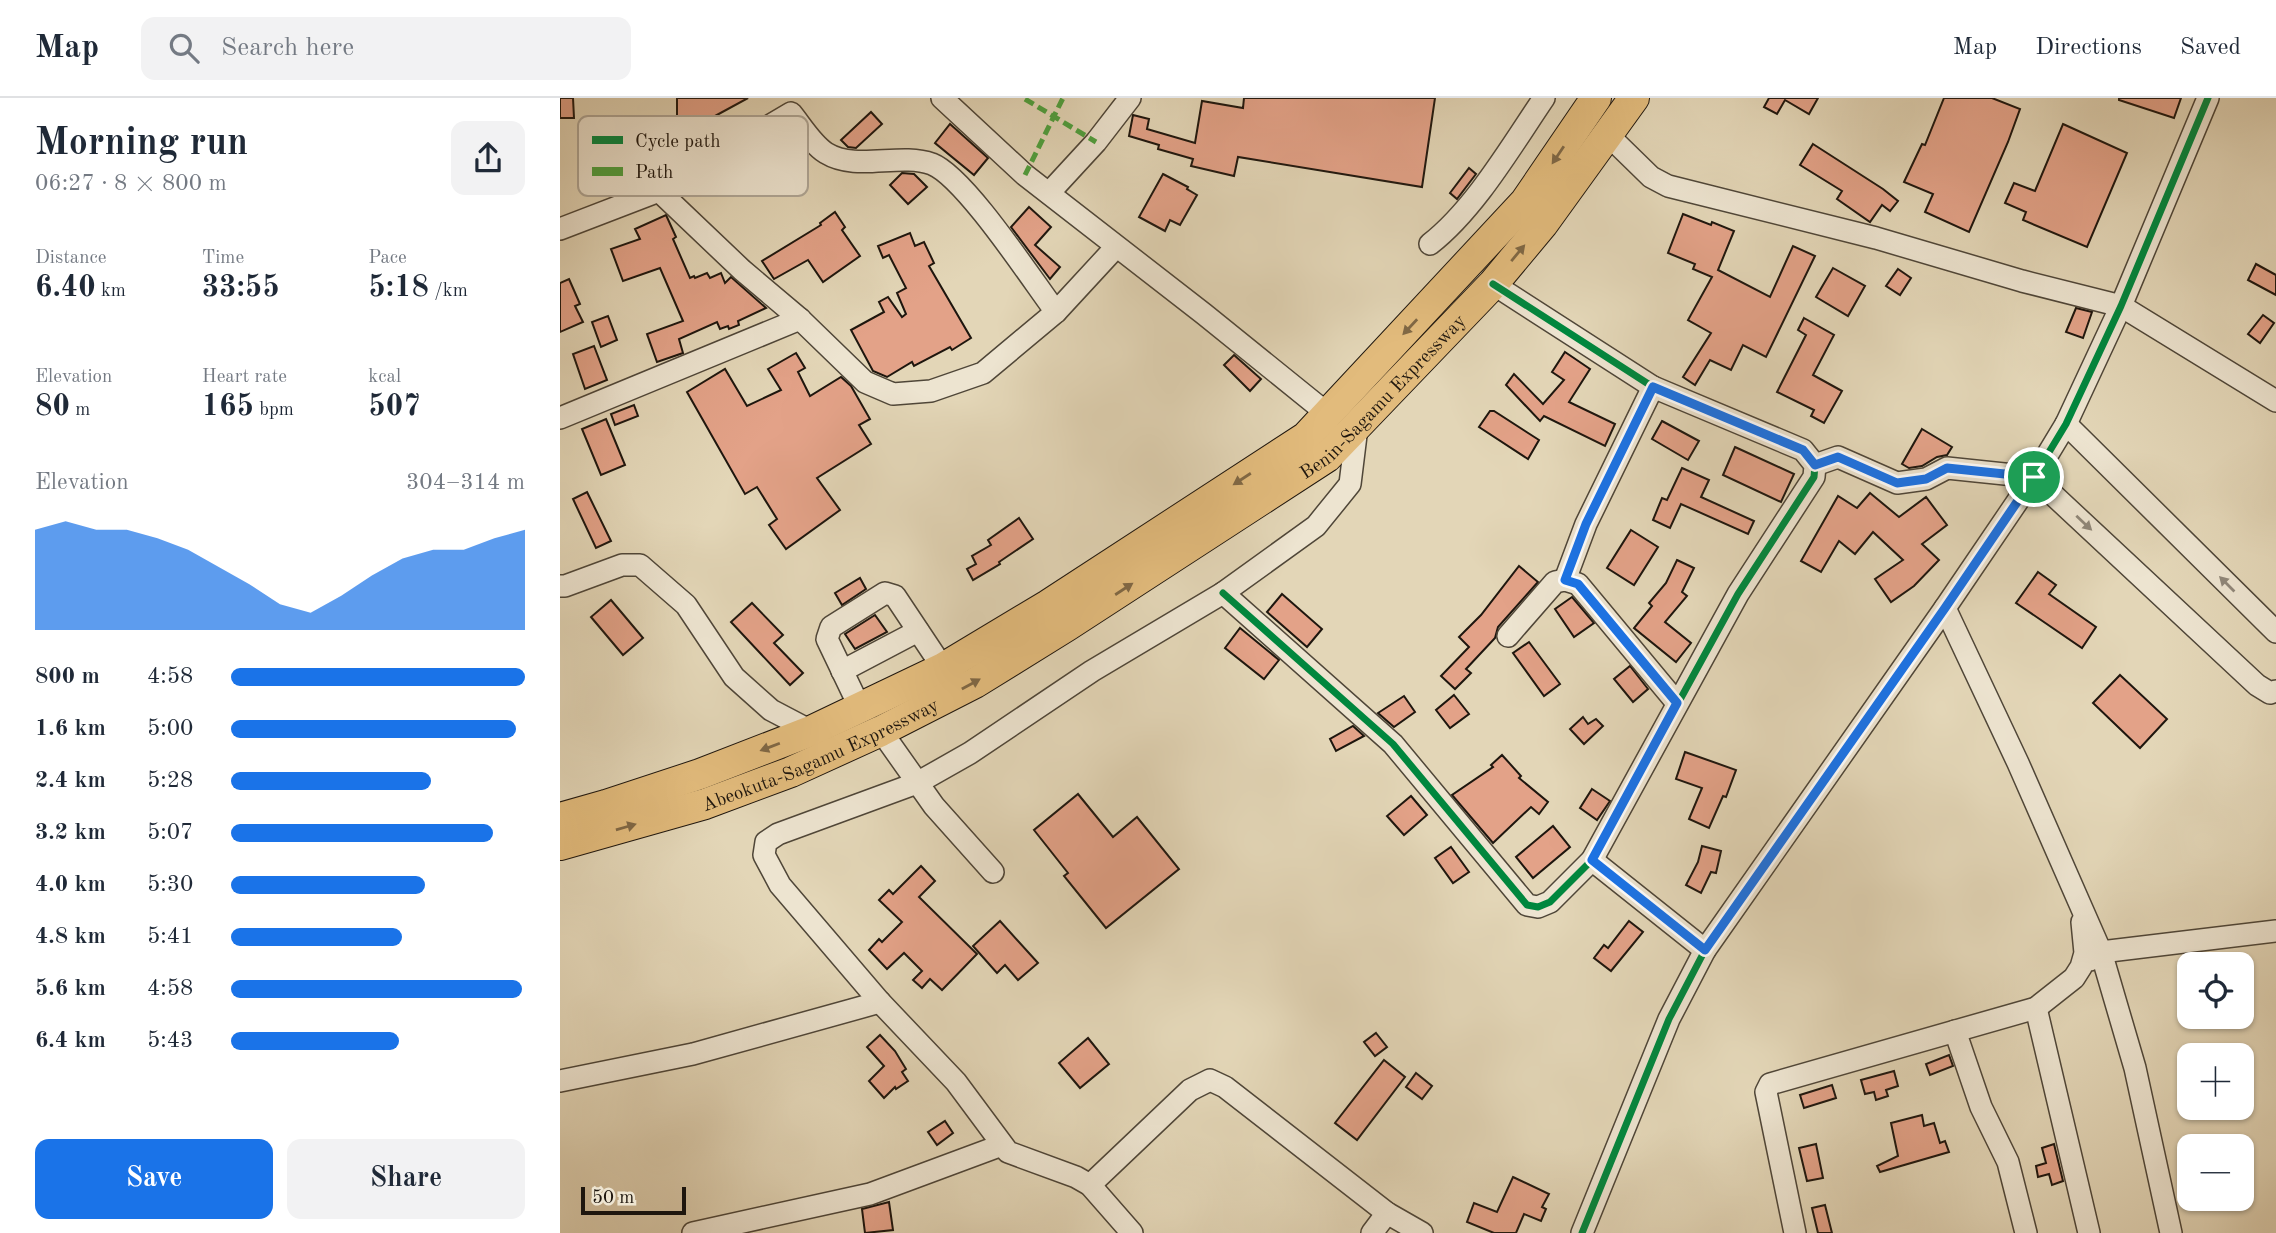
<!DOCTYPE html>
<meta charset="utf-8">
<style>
body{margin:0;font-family:"Old Standard TT",serif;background:#f2f2f3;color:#1f2937;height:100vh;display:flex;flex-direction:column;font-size:26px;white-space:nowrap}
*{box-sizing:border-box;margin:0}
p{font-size:23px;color:#747a83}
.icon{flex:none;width:38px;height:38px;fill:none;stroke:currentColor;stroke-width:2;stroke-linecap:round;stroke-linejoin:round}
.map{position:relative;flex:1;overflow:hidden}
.panel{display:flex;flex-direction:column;background:#fff;width:560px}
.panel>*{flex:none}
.tools{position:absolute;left:1617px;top:854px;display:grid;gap:14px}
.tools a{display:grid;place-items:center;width:77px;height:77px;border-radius:14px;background:#fff;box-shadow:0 2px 5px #0004;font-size:35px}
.scale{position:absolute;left:21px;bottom:18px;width:105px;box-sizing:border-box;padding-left:7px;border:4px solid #1e160e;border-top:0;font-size:19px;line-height:24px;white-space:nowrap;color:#1e160e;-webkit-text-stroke:5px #ede4d0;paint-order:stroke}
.pin{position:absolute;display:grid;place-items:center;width:60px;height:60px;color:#fff;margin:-30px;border:4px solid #fff;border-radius:50%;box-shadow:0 2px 7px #0007}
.round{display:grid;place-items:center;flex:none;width:74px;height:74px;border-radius:14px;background:#f2f2f3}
.headline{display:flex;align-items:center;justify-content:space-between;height:119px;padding:0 35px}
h1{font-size:38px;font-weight:800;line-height:52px}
.stats{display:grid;grid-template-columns:repeat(3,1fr);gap:10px;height:119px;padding:7px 35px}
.stats div{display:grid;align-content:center}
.stats b{font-size:30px;font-weight:800}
.stats small{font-size:19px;font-weight:400}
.stats p{font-size:19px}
.chart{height:196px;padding:14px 35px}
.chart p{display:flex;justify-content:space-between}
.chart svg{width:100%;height:126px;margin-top:7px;fill:#1a73e8;opacity:.7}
.button{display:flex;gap:14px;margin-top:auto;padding:14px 35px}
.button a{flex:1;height:80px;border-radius:14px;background:#1a73e8;color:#fff;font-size:28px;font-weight:800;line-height:80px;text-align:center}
.button a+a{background:#f2f2f3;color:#1f2937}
ul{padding:0 35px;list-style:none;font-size:23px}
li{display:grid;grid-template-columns:112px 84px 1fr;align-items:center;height:52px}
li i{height:18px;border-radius:9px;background:#1a73e8}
header{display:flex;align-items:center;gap:42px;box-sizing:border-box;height:98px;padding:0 35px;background:#fff;border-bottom:2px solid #e0e1e3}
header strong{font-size:33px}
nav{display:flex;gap:38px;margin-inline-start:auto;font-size:24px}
.search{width:490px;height:63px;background:#f2f2f3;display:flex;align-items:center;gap:18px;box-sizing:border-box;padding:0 24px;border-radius:14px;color:#747a83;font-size:26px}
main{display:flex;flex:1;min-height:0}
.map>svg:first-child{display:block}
.building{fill:#e3a288;stroke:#1e160e;stroke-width:2}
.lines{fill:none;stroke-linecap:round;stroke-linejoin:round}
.minor-casing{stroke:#4f4638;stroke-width:24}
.highway-casing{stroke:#1e160e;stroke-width:32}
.minor{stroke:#ede4d0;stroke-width:21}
.highway{stroke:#e2bb7c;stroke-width:30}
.quiet{stroke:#4fa13e;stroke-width:5;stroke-dasharray:10 5;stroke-linecap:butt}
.cycleway-casing{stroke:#ede4d0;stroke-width:11}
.cycleway{stroke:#00873e;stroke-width:7}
.oneway{fill:#806845}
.oneway2{fill:#908779}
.route-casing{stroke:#fff;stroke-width:14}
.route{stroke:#1a73e8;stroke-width:9}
.labels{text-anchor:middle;stroke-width:5;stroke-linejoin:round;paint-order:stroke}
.street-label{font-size:19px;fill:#1e160e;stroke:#ede4d0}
.key{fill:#ede4d0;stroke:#afa696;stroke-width:2}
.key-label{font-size:19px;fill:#1e160e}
</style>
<header>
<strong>Map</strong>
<div class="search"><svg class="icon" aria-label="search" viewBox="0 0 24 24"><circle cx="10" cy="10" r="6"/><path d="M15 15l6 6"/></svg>Search here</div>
<nav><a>Map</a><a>Directions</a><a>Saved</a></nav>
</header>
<main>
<section class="panel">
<div class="headline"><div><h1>Morning run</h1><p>06:27 · 8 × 800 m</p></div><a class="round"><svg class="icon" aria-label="share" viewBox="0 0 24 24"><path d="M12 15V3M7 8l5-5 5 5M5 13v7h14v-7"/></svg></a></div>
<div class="stats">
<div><p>Distance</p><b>6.40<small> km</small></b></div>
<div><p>Time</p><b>33:55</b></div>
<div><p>Pace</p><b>5:18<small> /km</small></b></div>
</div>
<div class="stats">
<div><p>Elevation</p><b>80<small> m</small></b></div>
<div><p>Heart rate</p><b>165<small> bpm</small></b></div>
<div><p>kcal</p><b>507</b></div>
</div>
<div class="chart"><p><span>Elevation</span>304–314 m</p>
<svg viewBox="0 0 160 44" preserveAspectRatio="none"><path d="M0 44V9L10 6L20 9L30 9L40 12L50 16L60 22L70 28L80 35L90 38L100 32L110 25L120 19L130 16L140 16L150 12L160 9V44z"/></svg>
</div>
<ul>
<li><b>800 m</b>4:58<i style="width:100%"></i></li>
<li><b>1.6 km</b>5:00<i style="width:97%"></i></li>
<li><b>2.4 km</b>5:28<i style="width:68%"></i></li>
<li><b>3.2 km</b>5:07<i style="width:89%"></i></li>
<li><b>4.0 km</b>5:30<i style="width:66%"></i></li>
<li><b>4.8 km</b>5:41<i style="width:58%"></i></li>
<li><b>5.6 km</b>4:58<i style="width:99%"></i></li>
<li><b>6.4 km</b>5:43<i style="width:57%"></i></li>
</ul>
<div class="button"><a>Save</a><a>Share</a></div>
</section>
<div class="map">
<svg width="1716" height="1135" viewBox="0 0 1716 1135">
<rect width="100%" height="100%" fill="#e3d6b7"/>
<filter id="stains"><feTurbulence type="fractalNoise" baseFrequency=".00286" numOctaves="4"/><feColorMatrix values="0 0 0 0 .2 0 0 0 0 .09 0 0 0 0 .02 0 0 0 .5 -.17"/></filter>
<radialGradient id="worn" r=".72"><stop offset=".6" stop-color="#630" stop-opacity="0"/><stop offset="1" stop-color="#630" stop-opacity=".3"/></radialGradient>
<g class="building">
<polygon points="0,0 13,0 14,20 0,20"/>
<polygon points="117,0 188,0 155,18 160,27 109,56 113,69 89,83 87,78 77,81 67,52 50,53 48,24 117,19"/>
<polygon points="684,0 875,0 862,89 678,59 674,78 631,68 633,61 598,51 599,47 569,38 573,17 589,21 587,31 635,45 642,3 683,10"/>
<polygon points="1209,0 1258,0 1249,16 1225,2 1217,16 1204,9"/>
<polygon points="1384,0 1432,0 1460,11 1448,44 1409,134 1365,114 1373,96 1344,84 1362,46 1365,47"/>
<polygon points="1559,0 1621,0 1614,20 1559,2"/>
<polygon points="311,14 322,26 296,50 288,49 281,42"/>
<polygon points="390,26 428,60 414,77 375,45"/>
<polygon points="1503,26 1567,55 1527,149 1463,122 1466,114 1445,105 1454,85 1475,93"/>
<polygon points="1253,46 1323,91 1338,103 1330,113 1322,107 1310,124 1277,101 1282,93 1240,67"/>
<polygon points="909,70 916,76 897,101 890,95"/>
<polygon points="342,75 354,76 367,89 348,106 330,87"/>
<polygon points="603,76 628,89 627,91 637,97 620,127 610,122 605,133 579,119"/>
<polygon points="469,109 491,129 475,147 500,169 490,181 451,129"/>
<polygon points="275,114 285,129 282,132 300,158 263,184 248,162 214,181 202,163 261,127 260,125"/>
<polygon points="1123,116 1151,127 1152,124 1174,133 1158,172 1210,199 1233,148 1255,158 1206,259 1183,247 1171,272 1150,262 1135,287 1123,279 1151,235 1128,222 1152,179 1133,171 1135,166 1108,155"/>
<polygon points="106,117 116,139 113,141 130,180 134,178 135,180 147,175 150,180 161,175 165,185 171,179 206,210 178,223 179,227 169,231 168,228 160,231 157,224 119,241 123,255 97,264 87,236 123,223 100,170 63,183 51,151 80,141 75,131"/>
<polygon points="350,135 355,148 364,144 374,165 369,168 411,240 392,252 390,249 354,268 352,264 327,279 313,273 291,232 324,214 319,204 328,199 342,219 346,216 337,195 346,190 329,157 323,160 318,148"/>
<polygon points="1696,166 1716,177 1716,197 1688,182"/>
<polygon points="1273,170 1305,188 1288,218 1256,199"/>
<polygon points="1338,171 1351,180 1340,197 1326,188"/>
<polygon points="9,181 20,206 15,208 23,224 0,234 0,185"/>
<polygon points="1516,210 1532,214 1523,240 1506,234"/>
<polygon points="1703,217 1714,225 1700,245 1688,236"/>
<polygon points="48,218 57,242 41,249 32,224"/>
<polygon points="1244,220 1274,237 1253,277 1282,293 1264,325 1251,318 1254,312 1217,294 1246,237 1238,232"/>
<polygon points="34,248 47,282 25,291 13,256"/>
<polygon points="1005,254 1030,271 1009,304 1055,326 1045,348 984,318 980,323 946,287 954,276 983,306 1004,282 992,274"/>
<polygon points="236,255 245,270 238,274 250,298 281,279 291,288 310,321 299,327 311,346 257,380 280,412 226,451 209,427 217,421 197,389 185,396 127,294 165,271 187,308 221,292 208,271"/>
<polygon points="674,257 701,281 690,293 664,267"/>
<polygon points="74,307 78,318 55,327 51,316"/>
<polygon points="930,313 934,313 979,342 968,361 919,329"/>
<polygon points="46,321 65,367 41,377 22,331"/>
<polygon points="1102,323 1139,343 1128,362 1092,341"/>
<polygon points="1362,331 1392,349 1387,357 1377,359 1362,368 1349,370 1342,366"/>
<polygon points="1175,349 1234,376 1221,404 1163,377"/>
<polygon points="1122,370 1149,382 1141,399 1194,423 1188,436 1121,406 1110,430 1093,422 1102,400 1107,402"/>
<polygon points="27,394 51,443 36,450 13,401"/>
<polygon points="1310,395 1339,419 1366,399 1387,427 1362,446 1379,462 1354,488 1331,504 1315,481 1343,462 1313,434 1295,456 1279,443 1261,474 1241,463 1278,398 1297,410"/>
<polygon points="459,420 473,441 439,464 440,466 413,482 407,471 416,466 412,458 431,447 428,442"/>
<polygon points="1071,432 1098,449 1074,487 1047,470"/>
<polygon points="1117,462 1134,470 1122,494 1127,498 1105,524 1131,545 1116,564 1074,530 1092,508 1089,505 1106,485"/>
<polygon points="959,468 978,484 938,529 935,540 906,571 911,575 895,591 881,578 909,549 899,539 921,517"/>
<polygon points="1478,474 1496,487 1489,496 1536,529 1522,550 1456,505"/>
<polygon points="300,480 306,491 282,507 275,495"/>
<polygon points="722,496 762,531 747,549 707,514"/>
<polygon points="1012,499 1034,525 1014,539 995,511"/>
<polygon points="51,502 83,540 63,557 31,519"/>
<polygon points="192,505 223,537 214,545 243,575 230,587 171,524"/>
<polygon points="315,517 327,534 295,551 285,536"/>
<polygon points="680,530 719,562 704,581 665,550"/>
<polygon points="969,544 1000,586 984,598 953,555"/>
<polygon points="1070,568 1088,591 1073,604 1054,581"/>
<polygon points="1560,577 1607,621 1580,650 1533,605"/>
<polygon points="894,597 909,616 890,630 876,612"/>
<polygon points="844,598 855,614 834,629 818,615"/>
<polygon points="1023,619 1028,626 1036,621 1043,628 1024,646 1010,631"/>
<polygon points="793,628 804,638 776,653 770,641"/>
<polygon points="1125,654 1176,672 1166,699 1163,698 1149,730 1129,721 1142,690 1116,681"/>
<polygon points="942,657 961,678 959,680 988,704 979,716 971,709 933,745 892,697 933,669 931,667"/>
<polygon points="1032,691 1050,703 1037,722 1020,710"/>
<polygon points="518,696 553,739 577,719 619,771 546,830 504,778 508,775 474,732"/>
<polygon points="851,698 867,717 844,737 827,718"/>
<polygon points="993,728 1010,749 973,780 956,759"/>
<polygon points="1142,748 1161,753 1156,775 1151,774 1141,795 1126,787 1138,764"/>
<polygon points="891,749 909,774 893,785 875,760"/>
<polygon points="361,768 375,783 359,799 417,856 382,892 370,881 362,890 353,882 362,873 344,855 327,871 309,852 319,841 322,844 342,824 319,802 329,792 333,796"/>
<polygon points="440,823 478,865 458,882 445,867 437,875 413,848"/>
<polygon points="1069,823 1083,834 1051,873 1034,860 1044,847 1048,850"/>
<polygon points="816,935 827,949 815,958 804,944"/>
<polygon points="320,937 335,953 346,971 342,974 348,983 336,991 335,989 324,1000 309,983 324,968 307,949"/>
<polygon points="528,940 549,966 520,990 499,965"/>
<polygon points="1389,957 1393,968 1370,977 1366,966"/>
<polygon points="824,962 845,979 797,1042 775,1025"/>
<polygon points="1334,973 1338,988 1326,992 1328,998 1316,1002 1314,994 1305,996 1301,982"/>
<polygon points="856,975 872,988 862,1001 846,989"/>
<polygon points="1272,987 1276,1000 1244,1010 1240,997"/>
<polygon points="1362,1017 1364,1028 1374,1025 1380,1045 1385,1043 1389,1054 1320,1074 1317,1068 1338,1058 1331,1025"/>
<polygon points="385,1023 393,1035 377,1047 368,1034"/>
<polygon points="1256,1046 1263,1080 1247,1083 1239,1050"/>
<polygon points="1494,1046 1503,1083 1492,1087 1489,1076 1478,1079 1476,1068 1486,1065 1482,1050"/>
<polygon points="953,1079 989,1096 982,1109 986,1111 981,1123 964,1116 956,1135 934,1135 907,1124 914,1105 937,1114"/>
<polygon points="329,1104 333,1132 305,1135 302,1111"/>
<polygon points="1265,1107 1272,1135 1258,1135 1252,1110"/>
</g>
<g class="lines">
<defs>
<g id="minor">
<polyline points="382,0 465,77 644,216 769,317"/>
<polyline points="1049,38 1091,79 1108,88 1316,140 1462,183 1561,208 1716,303"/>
<polyline points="99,93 182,172 240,221 305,284 333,296 371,293 423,275 496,214 556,149"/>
<polyline points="489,95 536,44 570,0"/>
<path d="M0,131L99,93L231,15C241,27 252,46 266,55C297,74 339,54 372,66C405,79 472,182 496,214"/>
<path d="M870,146C915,111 952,47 984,0"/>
<polyline points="0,320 240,221"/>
<polyline points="1506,326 1716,534"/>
<polyline points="1255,367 1278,359 1337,385 1366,381 1387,370 1474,379 1697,587 1710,595 1716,593"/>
<polyline points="1005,482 1026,426 1093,289"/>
<polyline points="0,488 5,488 62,467 80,467 126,507 174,579 211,612 251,633"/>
<polyline points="663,495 833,646 967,807 978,809 990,804 1032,762 1178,496 1254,379 1255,367 1243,352 1093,289 933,186"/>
<polyline points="1385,510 1458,665 1541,854 1575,970 1611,1135"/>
<polyline points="948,538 995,484 1005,482 1018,486 1117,605"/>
<polyline points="282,573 358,533"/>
<polyline points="300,610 267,541 271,529 325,495 335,498 383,570"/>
<polyline points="321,633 374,708 433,774"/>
<polyline points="1032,762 1145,852"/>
<polyline points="1530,862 1541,854 1716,833"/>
<polyline points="1476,910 1529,1135"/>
<polyline points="1395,933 1421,1009 1448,1064 1466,1135"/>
<polyline points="0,983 133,956 320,904"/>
<polyline points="530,1087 630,992 650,982 665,989 827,1115 862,1135"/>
<polyline points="133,1135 310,1096 442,1047"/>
<polyline points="572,1135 530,1087 516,1079 448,1054 396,984 320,904 220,787 204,757 206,744 218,736 357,685 410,655 532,573 663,495 756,428 790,386 797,329"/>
<polyline points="812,1135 827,1115"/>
<polyline points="1022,1135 1109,921 1145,852 1385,510 1474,379 1506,326 1561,208 1648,0"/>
<polyline points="1235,1135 1206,994 1210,986 1476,910 1514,880 1521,869 1525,855 1522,824"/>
</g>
<g id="highway">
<polyline points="0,720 46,707 140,676 251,633 383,570 488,507 746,339 965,104 1036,0"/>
<path id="s1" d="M0,747L145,706L231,674L321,633L415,585L507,528L767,359L933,186L983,126L1074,0"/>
</g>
</defs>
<use href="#minor" class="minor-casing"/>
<use href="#highway" class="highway-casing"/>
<use href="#minor" class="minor"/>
<use href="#highway" class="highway"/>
<g class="quiet">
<polyline points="465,1 536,44"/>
<polyline points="465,77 503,0"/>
</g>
<defs>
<g id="cycleway">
<polyline points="663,495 833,646 967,807 978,809 990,804 1032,762 1178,496 1254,379 1255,367 1243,352 1093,289 933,186"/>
<polyline points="1022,1135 1109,921 1145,852 1385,510 1474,379 1506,326 1561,208 1648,0"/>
</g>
</defs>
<use href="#cycleway" class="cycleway-casing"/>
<use href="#cycleway" class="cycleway"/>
</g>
<defs><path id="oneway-solid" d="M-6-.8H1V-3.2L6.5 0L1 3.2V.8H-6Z" transform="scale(1.75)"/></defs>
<g class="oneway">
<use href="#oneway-solid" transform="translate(998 57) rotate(124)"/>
<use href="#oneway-solid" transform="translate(958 155) rotate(-50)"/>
<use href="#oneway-solid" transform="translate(850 229) rotate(133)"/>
<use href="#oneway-solid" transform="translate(682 381) rotate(147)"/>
<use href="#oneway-solid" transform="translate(564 491) rotate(-33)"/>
<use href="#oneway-solid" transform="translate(411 586) rotate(-29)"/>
<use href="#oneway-solid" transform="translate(210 649) rotate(159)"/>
<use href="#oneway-solid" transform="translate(66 729) rotate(-16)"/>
</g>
<g class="oneway2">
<use href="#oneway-solid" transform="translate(1524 425) rotate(43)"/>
<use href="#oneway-solid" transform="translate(1667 486) rotate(-135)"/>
</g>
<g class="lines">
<defs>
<polygon id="route" points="1093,289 1243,352 1255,367 1278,359 1337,385 1366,381 1387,370 1474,379 1385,510 1145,852 1032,762 1117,605 1018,486 1005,482 1026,426"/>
</defs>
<use href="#route" class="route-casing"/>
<use href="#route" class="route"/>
</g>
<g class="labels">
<g class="street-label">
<text dy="7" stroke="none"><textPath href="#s1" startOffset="947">Benin-Sagamu Expressway</textPath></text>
<text dy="7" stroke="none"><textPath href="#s1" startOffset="276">Abeokuta-Sagamu Expressway</textPath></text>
</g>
</g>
<rect x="18" y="18" width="230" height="80" rx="10" class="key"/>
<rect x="32" y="38" width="31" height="8" fill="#00873e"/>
<rect x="32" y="69" width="31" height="9" fill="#4fa13e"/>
<g class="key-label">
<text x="75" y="49">Cycle path</text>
<text x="75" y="80">Path</text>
</g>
<rect width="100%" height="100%" filter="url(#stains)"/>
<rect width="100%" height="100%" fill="url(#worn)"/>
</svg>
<div class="tools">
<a><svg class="icon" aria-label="locate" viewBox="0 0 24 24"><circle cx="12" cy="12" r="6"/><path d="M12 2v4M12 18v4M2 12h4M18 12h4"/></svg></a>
<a>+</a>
<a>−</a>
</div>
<div class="scale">50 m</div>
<div class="pin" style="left:1474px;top:379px;background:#1e9e55"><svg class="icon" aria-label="arrive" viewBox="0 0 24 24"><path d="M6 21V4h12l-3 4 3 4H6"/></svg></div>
</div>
</main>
